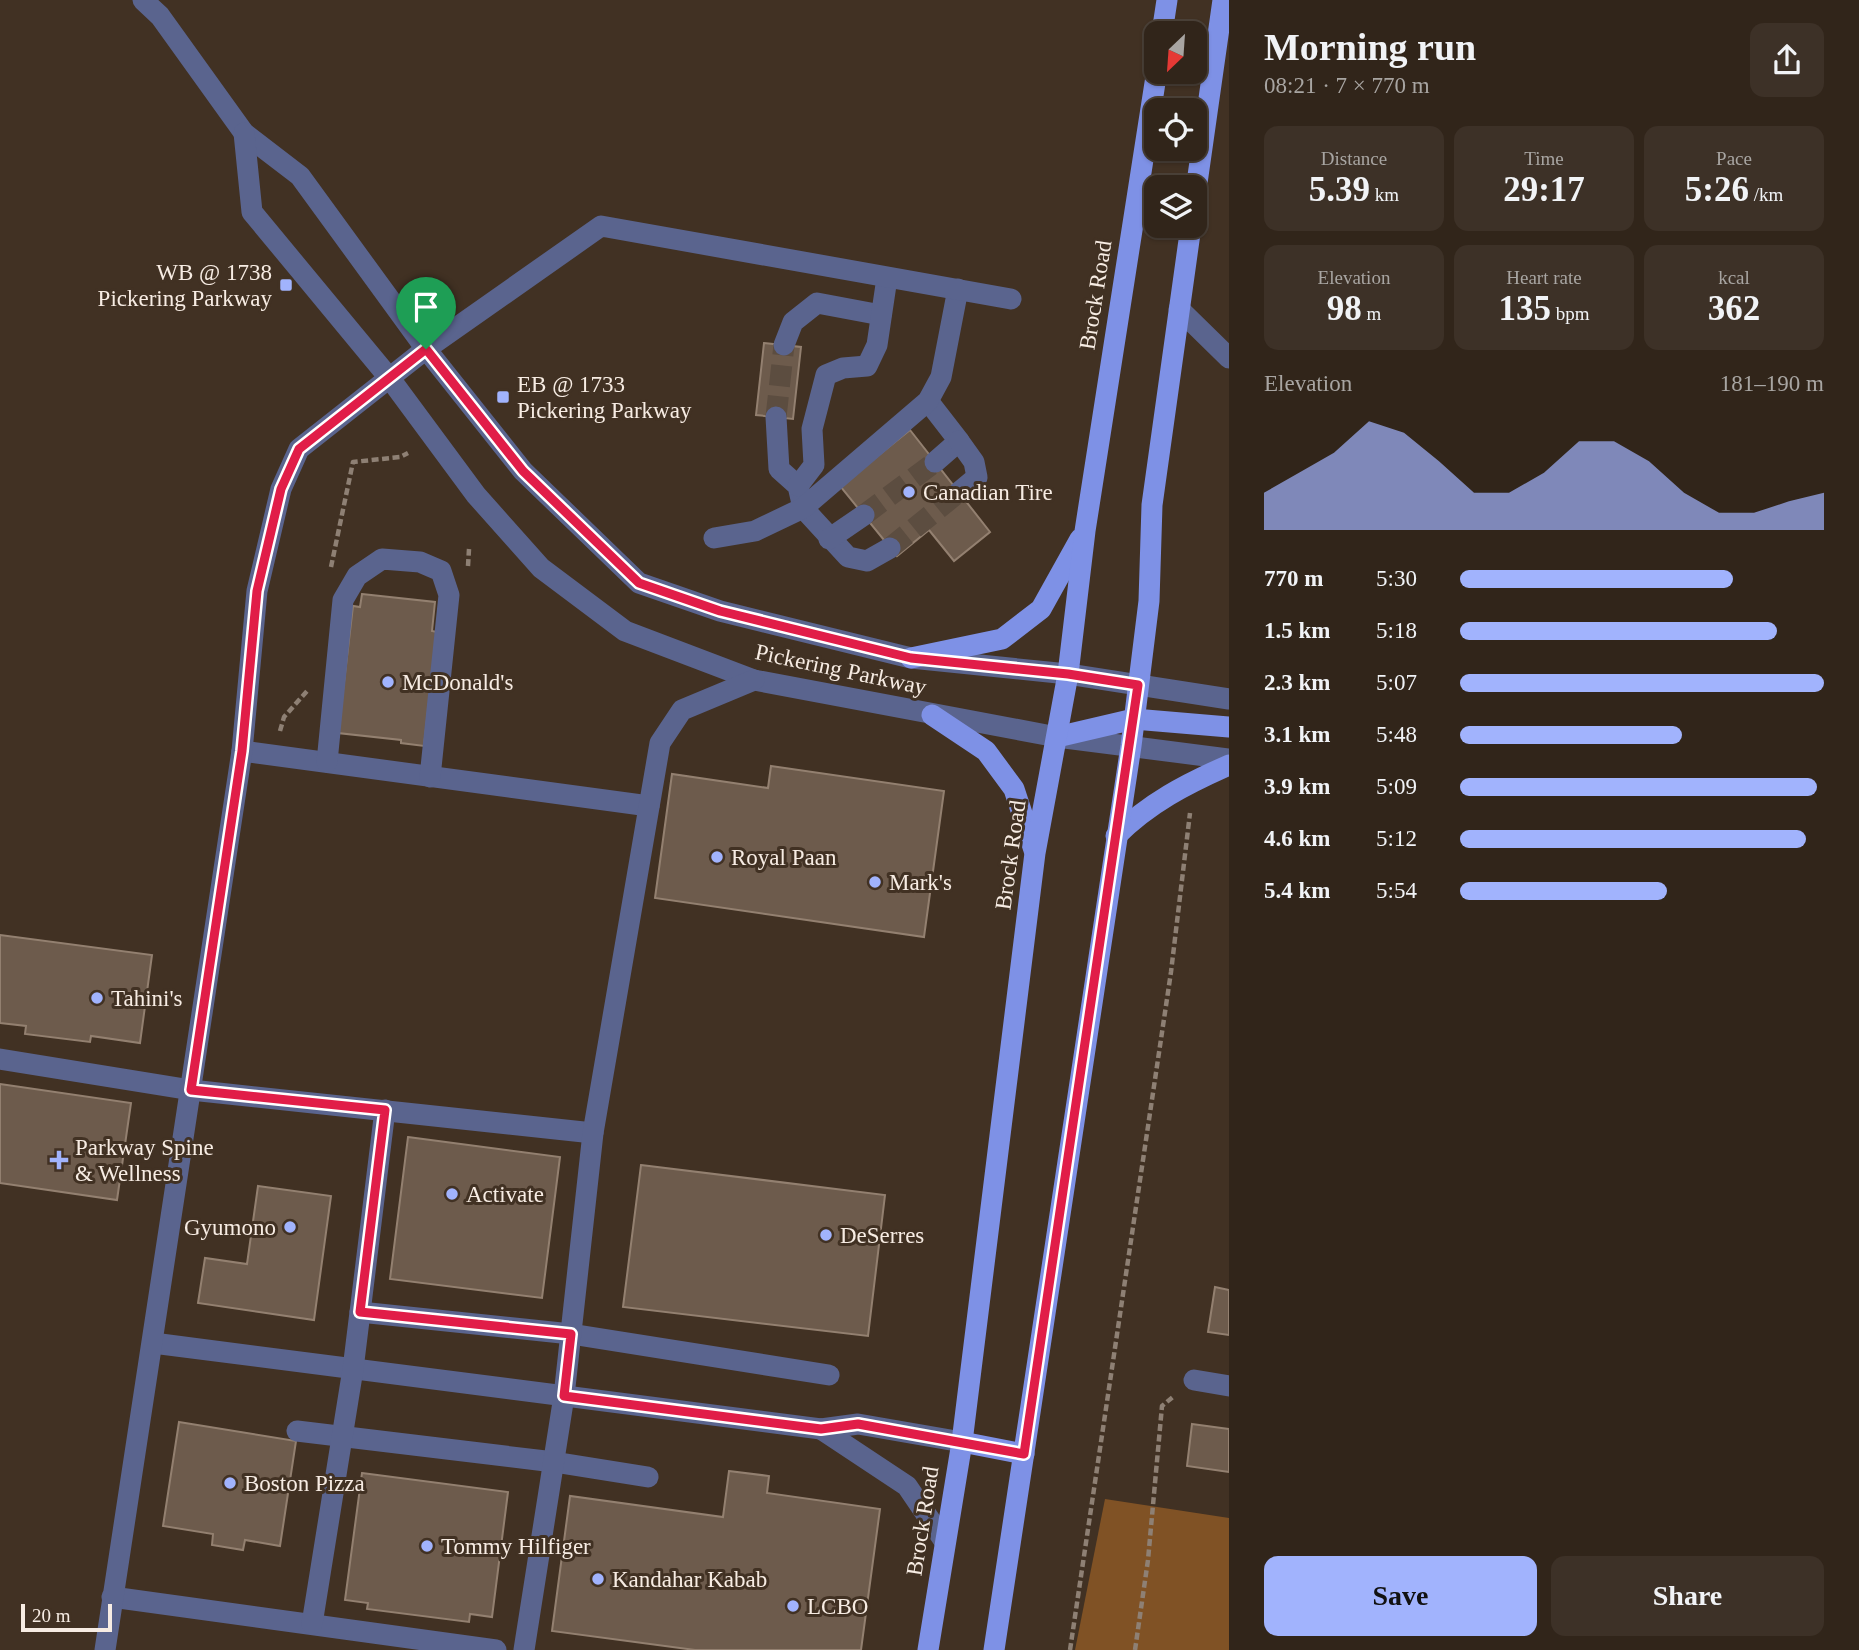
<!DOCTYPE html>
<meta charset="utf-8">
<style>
body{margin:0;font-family:"Times New Roman",serif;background:#3d3127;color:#f1f3f6;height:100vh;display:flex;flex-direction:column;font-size:26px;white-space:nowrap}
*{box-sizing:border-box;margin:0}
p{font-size:23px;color:#a8a5a2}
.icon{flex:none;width:38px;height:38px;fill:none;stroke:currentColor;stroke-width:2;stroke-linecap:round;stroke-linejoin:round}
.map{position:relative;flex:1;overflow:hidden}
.drawer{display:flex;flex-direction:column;background:#31251a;width:630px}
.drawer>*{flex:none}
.needle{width:46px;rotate:205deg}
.buttons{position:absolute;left:1144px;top:21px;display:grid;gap:14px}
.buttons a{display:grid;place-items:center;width:63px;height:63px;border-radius:14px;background:#31251a;box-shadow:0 2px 5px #0004,0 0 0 2px #4c4239;font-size:35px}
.scale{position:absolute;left:21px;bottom:18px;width:91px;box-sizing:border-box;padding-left:7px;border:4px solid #f7ece3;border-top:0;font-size:19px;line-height:24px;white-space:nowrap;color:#f7ece3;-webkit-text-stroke:5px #413123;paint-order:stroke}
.pin{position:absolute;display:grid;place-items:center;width:60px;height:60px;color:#fff;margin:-72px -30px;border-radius:50% 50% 50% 0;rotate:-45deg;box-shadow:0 0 7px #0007}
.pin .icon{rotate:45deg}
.round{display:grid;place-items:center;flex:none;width:74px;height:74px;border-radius:14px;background:#3d3127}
.head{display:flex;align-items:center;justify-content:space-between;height:119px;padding:0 35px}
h1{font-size:38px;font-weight:700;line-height:52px}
.figures{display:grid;grid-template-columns:repeat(3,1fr);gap:10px;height:119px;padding:7px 35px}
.figures div{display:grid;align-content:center;border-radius:14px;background:#3d3127;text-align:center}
.figures b{font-size:35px;font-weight:700}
.figures small{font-size:19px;font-weight:400}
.figures p{font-size:19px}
.chart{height:196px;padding:14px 35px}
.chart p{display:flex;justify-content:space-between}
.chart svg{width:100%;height:126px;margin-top:7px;fill:#a1b3fd;opacity:.7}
.button{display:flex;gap:14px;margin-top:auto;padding:14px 35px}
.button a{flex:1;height:80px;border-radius:14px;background:#a1b3fd;color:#111;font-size:28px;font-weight:700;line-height:80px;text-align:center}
.button a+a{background:#3d3127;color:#f1f3f6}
ul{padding:0 35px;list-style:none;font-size:23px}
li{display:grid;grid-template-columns:112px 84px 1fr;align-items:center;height:52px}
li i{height:18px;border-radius:9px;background:#a1b3fd}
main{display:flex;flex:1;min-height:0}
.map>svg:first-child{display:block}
.green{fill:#805225}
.building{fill:#6d5b4c;stroke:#938070;stroke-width:2}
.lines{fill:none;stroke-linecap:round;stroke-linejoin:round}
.minor-tunnel{stroke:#5c4d40;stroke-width:21;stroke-dasharray:21 10;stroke-linecap:butt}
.path{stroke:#8e8074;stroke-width:4.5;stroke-dasharray:7 3.5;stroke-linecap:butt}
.minor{stroke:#5a648e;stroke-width:21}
.major{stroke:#7e91e6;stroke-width:21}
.route-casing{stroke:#fff;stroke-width:14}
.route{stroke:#e11d48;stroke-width:9}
.poi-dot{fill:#a1b3fd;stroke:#413123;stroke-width:2.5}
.labels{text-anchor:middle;stroke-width:6;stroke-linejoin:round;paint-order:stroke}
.poi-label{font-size:23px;fill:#f7ece3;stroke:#413123;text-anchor:start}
.street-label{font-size:23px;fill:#f7ece3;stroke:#413123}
</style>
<main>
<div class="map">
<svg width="1229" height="1650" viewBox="0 0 1229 1650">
<rect width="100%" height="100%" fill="#413123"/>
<polygon class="green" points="1105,1499 1229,1518 1229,1650 1075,1650"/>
<g class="building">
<polygon points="764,343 801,347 793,419 756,415"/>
<polygon points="910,430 990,532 954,561 929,530 897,556 840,486"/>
<polygon points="362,594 435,602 432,631 437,632 424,746 401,743 401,740 338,733 353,606 360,607"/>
<polygon points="771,766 944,791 924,937 655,898 672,774 768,788"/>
<polygon points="0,935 152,955 140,1043 91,1036 90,1042 25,1034 26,1026 0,1023"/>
<polygon points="0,1084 131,1103 117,1200 0,1183"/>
<polygon points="408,1137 560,1157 542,1298 390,1279"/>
<polygon points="641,1165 885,1195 868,1336 623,1307"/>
<polygon points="258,1186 331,1196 314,1320 198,1303 205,1258 247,1264"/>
<polygon points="1215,1287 1229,1290 1229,1335 1208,1332"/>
<polygon points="179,1422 296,1441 280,1546 245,1540 243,1550 212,1545 213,1534 163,1526"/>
<polygon points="1192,1424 1229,1429 1229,1472 1187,1466"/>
<polygon points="729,1471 769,1476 767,1493 880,1509 861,1650 695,1650 552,1631 570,1496 723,1517"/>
<polygon points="362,1473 508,1492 492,1617 470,1614 469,1622 367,1609 368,1603 345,1600"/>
</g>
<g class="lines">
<g class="minor-tunnel">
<polyline points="776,417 784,345"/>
<polyline points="864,515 935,462"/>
<polyline points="890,548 959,492"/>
</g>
<g class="path">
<polyline points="468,566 469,549"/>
<polyline points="331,567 353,462 400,457 408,453"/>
<polyline points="280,731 284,717 308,690"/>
<polyline points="1070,1650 1171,972 1190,813"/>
<polyline points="1135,1650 1148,1560 1162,1406 1174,1396"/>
</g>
<g class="minor">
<polyline points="143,0 160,16 244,133 300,176 426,349 523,471 639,583 720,611 911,658 1068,674 1229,699"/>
<polyline points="244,133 252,212 391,380 476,495 541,568 625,631 754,680 1057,737 1229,759"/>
<polyline points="1179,309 1229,358"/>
<polyline points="784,345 793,322 817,303 881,315"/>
<polyline points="928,401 959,441 935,462"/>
<polyline points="776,417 779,469 798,486 803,508 848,557 867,561 890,548"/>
<polyline points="798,486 814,465 812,429 826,375 843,368 867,366 877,345 887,278"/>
<polyline points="959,492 977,477 974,462 959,441"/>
<polyline points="714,538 755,531 803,508 928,401 941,377 958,289"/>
<polyline points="829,539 864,515"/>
<polyline points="242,751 649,806"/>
<polyline points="327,762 343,600 357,576 382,559 420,562 441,571 449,595 430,777"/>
<polyline points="0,1059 191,1090 593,1133"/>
<polyline points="360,1312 571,1334 829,1375"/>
<polyline points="153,1343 821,1429 858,1424 962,1442"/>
<polyline points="1194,1380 1229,1386"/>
<polyline points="821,1429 907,1486 945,1542"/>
<polyline points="297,1431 554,1462 648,1477"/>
<polyline points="112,1597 496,1650"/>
<polyline points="312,1624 353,1369 385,1110"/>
<polyline points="105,1650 242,751 257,591 281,489 299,449 426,349 601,226 1011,299"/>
<polyline points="524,1650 564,1396 593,1133 660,743 682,710 754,680"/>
</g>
<g class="major">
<polyline points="1162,33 1167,0"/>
<polyline points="1195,197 1223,0"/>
<polyline points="911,658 1002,639 1041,609 1080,539"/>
<polyline points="932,715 986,751 1014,789 1034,850"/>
<polyline points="1057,737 1134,719 1229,727"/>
<path d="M1116,836C1149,803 1186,784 1229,765"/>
<polyline points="962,1442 1024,1454"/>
<polyline points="928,1650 962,1442 1035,853 1068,674 1085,531 1157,70"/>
<polyline points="994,1650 1131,746 1149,601 1152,505 1191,226"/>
</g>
</g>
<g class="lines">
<defs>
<polygon id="route" points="426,349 523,471 639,583 720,611 911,658 1068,674 1138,685 1024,1454 858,1424 821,1429 564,1396 571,1334 360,1312 385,1110 191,1090 242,751 257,591 281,489 299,449"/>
</defs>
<use href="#route" class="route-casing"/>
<use href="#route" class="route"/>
</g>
<g class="poi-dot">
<rect x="279" y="278" width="14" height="14" rx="3.5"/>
<rect x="496" y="390" width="14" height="14" rx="3.5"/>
<circle cx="909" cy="492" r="7"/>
<circle cx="388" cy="682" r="7"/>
<circle cx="717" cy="857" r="7"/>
<circle cx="875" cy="882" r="7"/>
<circle cx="97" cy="998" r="7"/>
<path d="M55.5 1149.5h7v7h7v7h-7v7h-7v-7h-7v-7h7z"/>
<circle cx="452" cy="1194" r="7"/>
<circle cx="290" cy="1227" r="7"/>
<circle cx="826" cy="1235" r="7"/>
<circle cx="230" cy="1483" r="7"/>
<circle cx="427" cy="1546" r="7"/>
<circle cx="598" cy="1579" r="7"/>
<circle cx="793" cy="1606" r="7"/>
</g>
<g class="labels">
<g class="poi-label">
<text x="272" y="280" text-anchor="end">WB @ 1738<tspan x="272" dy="26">Pickering Parkway</tspan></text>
<text x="517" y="392">EB @ 1733<tspan x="517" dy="26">Pickering Parkway</tspan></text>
<text x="923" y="500">Canadian Tire</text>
<text x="402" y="690">McDonald's</text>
<text x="731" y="865">Royal Paan</text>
<text x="889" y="890">Mark's</text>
<text x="111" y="1006">Tahini's</text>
<text x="75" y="1155">Parkway Spine<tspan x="75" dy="26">&amp; Wellness</tspan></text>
<text x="466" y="1202">Activate</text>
<text x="276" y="1235" text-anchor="end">Gyumono</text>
<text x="840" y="1243">DeSerres</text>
<text x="244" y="1491">Boston Pizza</text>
<text x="441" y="1554">Tommy Hilfiger</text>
<text x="612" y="1587">Kandahar Kabab</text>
<text x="807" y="1614">LCBO</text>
</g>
<g class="street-label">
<text transform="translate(1095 295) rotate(-81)" y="8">Brock Road</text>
<text transform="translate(841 669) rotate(12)" y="8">Pickering Parkway</text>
<text transform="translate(1010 855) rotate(-82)" y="8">Brock Road</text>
<text transform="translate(922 1521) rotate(-81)" y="8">Brock Road</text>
</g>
</g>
</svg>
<div class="buttons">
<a><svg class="needle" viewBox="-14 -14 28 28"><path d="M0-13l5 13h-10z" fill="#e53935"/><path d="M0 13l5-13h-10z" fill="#a8a5a2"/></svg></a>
<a><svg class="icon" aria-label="locate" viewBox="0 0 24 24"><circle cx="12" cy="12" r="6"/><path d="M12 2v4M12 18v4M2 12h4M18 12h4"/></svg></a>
<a><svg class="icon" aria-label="layers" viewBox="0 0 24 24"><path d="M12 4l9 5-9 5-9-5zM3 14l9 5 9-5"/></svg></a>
</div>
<div class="scale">20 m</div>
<div class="pin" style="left:426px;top:349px;background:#1e9e55"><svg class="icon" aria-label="arrive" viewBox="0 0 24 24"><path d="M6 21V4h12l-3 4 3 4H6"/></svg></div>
</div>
<section class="drawer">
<div class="head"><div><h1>Morning run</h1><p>08:21 · 7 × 770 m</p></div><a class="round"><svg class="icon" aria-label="share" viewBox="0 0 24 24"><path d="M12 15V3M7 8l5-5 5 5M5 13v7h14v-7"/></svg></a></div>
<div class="figures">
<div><p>Distance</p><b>5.39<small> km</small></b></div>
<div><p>Time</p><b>29:17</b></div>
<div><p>Pace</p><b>5:26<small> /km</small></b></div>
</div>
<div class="figures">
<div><p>Elevation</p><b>98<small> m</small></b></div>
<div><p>Heart rate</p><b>135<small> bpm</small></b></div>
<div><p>kcal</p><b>362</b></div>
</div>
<div class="chart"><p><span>Elevation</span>181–190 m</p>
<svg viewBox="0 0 160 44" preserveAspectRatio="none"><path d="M0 44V31L10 24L20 17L30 6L40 10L50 20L60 31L70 31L80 24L90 13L100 13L110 20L120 31L130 38L140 38L150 34L160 31V44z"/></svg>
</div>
<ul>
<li><b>770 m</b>5:30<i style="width:75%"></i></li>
<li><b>1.5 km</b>5:18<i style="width:87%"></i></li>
<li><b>2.3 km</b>5:07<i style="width:100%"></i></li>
<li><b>3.1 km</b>5:48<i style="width:61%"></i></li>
<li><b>3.9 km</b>5:09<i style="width:98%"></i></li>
<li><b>4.6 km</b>5:12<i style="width:95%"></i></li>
<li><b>5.4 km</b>5:54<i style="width:57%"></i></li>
</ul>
<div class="button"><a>Save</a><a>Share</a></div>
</section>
</main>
